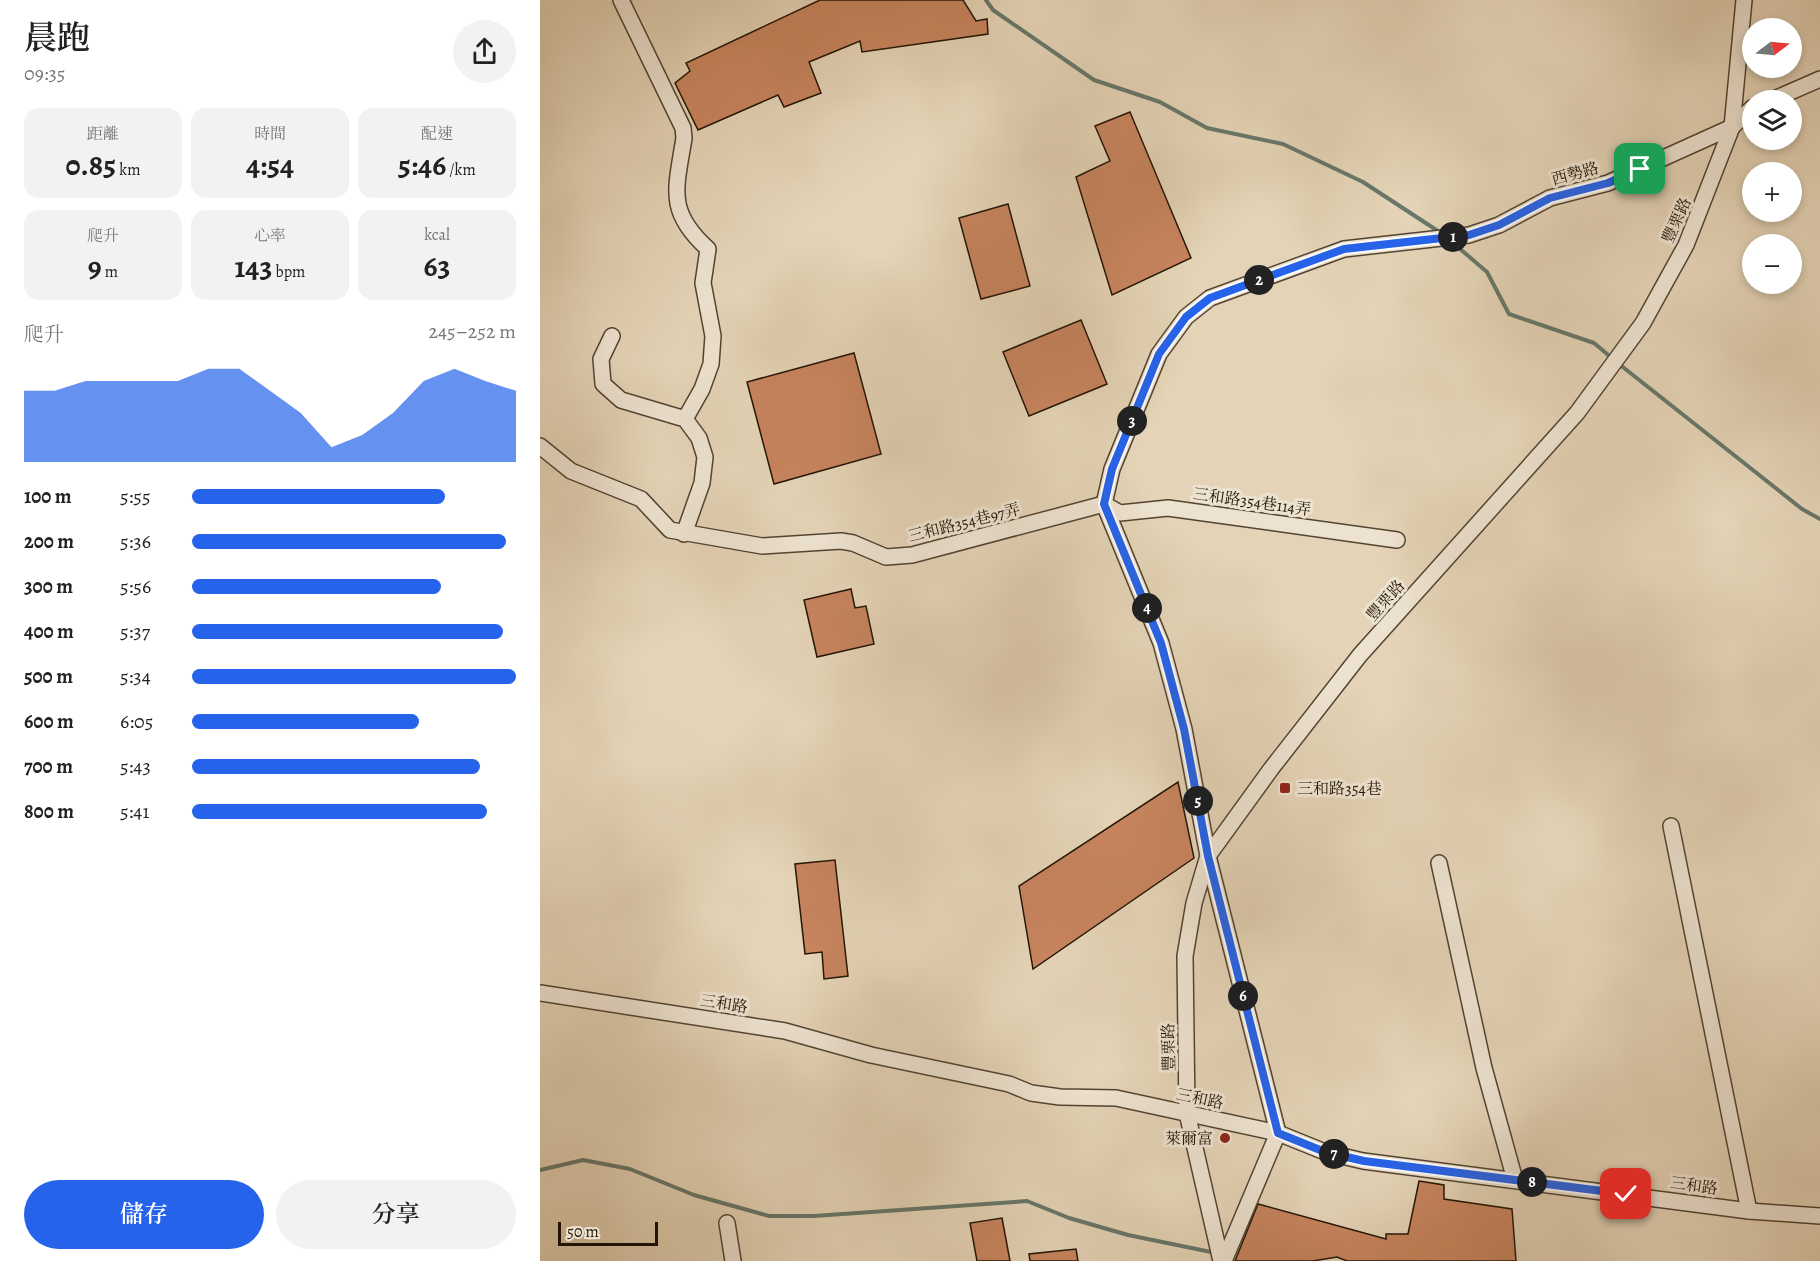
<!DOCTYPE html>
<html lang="zh-TW">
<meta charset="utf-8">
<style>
body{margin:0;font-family:Alegreya,"Noto Serif TC",serif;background:#f2f2f2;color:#222;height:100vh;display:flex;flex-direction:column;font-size:22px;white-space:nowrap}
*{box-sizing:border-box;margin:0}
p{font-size:20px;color:#767676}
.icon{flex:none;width:33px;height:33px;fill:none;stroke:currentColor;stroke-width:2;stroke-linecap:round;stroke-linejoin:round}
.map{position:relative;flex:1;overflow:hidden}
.side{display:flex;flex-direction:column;background:#fff;width:540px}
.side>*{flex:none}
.needle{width:39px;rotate:74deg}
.fabs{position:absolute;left:1202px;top:18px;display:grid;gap:12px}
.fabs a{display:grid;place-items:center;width:60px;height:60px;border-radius:50%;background:#fff;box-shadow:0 3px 9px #0003;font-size:30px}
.scale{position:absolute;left:18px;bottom:15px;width:100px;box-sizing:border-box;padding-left:6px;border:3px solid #221506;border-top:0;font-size:16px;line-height:21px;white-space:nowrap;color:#221506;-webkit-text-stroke:4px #ede2d0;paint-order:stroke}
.pin{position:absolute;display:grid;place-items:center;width:51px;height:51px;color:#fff;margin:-26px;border-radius:12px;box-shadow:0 3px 9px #0006}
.km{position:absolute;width:30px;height:30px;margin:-15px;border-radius:50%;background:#222;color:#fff;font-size:16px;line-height:30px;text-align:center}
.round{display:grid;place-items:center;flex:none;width:63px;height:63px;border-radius:32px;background:#f2f2f2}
.overview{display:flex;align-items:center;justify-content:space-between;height:102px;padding:0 24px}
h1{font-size:33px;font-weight:600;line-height:45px}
.metrics{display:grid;grid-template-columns:repeat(3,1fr);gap:9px;height:102px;padding:6px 24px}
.metrics div{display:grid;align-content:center;border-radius:15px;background:#f2f2f2;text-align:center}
.metrics b{font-size:30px;font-weight:600}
.metrics small{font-size:16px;font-weight:400}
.metrics p{font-size:16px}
.chart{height:168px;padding:12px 24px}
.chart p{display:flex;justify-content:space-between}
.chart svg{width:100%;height:108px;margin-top:6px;fill:#2563eb;opacity:.7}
.action{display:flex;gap:12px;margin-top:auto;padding:12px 24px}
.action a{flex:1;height:69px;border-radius:36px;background:#2563eb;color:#fff;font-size:24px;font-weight:600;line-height:69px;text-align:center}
.action a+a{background:#f2f2f2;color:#222}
ul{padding:0 24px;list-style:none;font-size:20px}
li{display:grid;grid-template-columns:96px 72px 1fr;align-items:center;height:45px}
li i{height:15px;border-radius:8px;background:#2563eb}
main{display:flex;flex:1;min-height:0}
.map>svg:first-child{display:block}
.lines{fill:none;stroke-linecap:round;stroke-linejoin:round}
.stream{stroke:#677769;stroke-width:4}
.building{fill:#c7845e;stroke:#221506;stroke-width:1.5}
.minor-casing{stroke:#524432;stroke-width:18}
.minor{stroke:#ede2d0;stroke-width:15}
.route-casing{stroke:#fff;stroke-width:12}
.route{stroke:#2563eb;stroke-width:8}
.poi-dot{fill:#8f2418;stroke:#ede2d0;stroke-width:2}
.labels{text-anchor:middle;stroke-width:6;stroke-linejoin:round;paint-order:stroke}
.street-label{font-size:16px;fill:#221506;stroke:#ede2d0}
.poi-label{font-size:16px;fill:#221506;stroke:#ede2d0;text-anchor:start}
</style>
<main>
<section class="side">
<div class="overview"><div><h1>晨跑</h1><p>09:35</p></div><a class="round"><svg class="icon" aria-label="share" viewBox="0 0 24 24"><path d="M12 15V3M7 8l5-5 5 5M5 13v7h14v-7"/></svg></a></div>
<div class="metrics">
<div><p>距離</p><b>0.85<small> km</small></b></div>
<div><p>時間</p><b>4:54</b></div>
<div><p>配速</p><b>5:46<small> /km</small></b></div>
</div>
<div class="metrics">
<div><p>爬升</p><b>9<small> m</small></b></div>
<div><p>心率</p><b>143<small> bpm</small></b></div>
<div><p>kcal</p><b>63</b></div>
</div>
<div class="chart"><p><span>爬升</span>245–252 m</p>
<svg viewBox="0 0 160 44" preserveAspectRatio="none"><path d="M0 44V15L10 15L20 11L30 11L40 11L50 11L60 6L70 6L80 15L90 24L100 38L110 33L120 24L130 11L140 6L150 11L160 15V44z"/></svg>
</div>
<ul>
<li><b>100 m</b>5:55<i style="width:78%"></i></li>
<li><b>200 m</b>5:36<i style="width:97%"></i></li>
<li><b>300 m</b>5:56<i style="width:77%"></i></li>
<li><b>400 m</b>5:37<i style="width:96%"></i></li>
<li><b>500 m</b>5:34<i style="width:100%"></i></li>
<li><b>600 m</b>6:05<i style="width:70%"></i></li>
<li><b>700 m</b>5:43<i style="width:89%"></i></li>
<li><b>800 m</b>5:41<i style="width:91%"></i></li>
</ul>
<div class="action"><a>儲存</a><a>分享</a></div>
</section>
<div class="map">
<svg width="1280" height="1261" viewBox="0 0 1280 1261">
<rect width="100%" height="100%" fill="#e4d3b6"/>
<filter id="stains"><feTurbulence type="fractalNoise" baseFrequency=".00333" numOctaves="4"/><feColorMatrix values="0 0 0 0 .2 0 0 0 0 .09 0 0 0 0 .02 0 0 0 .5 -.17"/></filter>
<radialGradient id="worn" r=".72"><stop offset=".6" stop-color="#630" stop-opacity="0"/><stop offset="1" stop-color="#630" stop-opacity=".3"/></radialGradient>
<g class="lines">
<g class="stream">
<polyline points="446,0 453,10 554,80 620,102 667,128 743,144 823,182 901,233"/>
<polyline points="912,242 947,272 969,314 1054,343 1073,359"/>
<polyline points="1079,364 1262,509 1280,519"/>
<polyline points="0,1170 43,1160 90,1169 154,1195 229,1216 274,1216 487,1201 529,1218 588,1235 671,1252 675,1255"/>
</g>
</g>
<g class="building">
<polygon points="280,0 423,0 436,21 447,19 448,34 322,52 320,41 269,62 281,93 244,107 238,95 158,130 135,83 150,71 146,63"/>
<polygon points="590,112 651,258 572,295 536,177 570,161 555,126"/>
<polygon points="468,204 490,286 441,299 419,218"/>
<polygon points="541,320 567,384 489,416 463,352"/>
<polygon points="314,353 341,454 234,484 207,382"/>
<polygon points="311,589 315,608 326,606 334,644 277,657 264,600"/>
<polygon points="638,782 654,858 493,969 479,886"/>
<polygon points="295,860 308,976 284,979 282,952 265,954 255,864"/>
<polygon points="879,1181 904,1185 904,1199 972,1209 976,1261 807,1261 797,1257 773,1261 695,1261 718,1204 846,1239 846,1234 868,1234"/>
<polygon points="462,1218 470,1261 437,1261 430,1223"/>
<polygon points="536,1249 538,1261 490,1261 489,1254"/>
</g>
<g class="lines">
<defs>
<g id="minor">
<path d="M81,0L143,128L144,138C136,189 126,211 168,249L163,283L173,336L171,364L162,389L145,419"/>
<polyline points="1232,100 1280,79"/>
<polyline points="72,336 61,359 63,384 81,400 145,419 159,438 165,457 162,483 144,534"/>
<polyline points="0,446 31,471 101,499 130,530 222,546 301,541 313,543 346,557 372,555 564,504"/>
<polyline points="564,504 580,513 628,508 857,540"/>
<polyline points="1131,826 1209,1211"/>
<polyline points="899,863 944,1068 975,1180"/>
<polyline points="0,993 245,1031 331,1055 469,1084 491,1093 520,1097 576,1098 738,1133 785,1152 823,1161 1209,1211 1280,1216"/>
<polyline points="187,1223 193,1261"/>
<polyline points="681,1261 647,1113 645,956 654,903 668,856 731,769 820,655 1037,413 1103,323 1146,245 1192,127 1204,0"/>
<polyline points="684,1261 738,1133 668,856 644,729 621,643 564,504 572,469 619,354 646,317 670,298 804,249 929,235 959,225 1010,198 1068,183 1192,127 1212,108"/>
</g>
</defs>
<use href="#minor" class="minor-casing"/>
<use href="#minor" class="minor"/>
</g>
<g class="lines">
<defs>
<polyline id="route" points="1086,1194 824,1161 785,1152 738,1133 668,856 644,729 621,643 564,504 572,469 619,354 646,317 670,298 804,249 929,235 959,225 1010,198 1068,183 1100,169"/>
</defs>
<use href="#route" class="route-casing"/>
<use href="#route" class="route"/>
</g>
<g class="poi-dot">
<rect x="739" y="782" width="12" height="12" rx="3"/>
<circle cx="685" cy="1138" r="6"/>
</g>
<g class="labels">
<g class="street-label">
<text transform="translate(1035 173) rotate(-15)" y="6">西勢路</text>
<text transform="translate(1136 220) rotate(-66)" y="6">豐栗路</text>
<text transform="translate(712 501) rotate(8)" y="6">三和路354巷114弄</text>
<text transform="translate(424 522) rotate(-14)" y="6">三和路354巷97弄</text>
<text transform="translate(845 600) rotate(-48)" y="6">豐栗路</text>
<text transform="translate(184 1003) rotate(9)" y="6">三和路</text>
<text transform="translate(628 1047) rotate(-91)" y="6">豐栗路</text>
<text transform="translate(660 1098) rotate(12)" y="6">三和路</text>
<text transform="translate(1154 1185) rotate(8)" y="6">三和路</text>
</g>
<g class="poi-label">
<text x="757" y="794">三和路354巷</text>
<text x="673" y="1144" text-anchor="end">萊爾富</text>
</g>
</g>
<rect width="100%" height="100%" filter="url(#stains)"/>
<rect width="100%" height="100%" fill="url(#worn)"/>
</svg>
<div class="fabs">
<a><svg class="needle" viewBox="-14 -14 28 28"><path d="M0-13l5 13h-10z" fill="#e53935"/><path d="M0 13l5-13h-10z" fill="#767676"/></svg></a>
<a><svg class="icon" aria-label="layers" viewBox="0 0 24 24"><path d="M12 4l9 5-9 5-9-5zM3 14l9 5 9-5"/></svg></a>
<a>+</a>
<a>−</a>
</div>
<div class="scale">50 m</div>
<div class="pin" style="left:1100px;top:169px;background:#1e9e55"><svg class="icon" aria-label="arrive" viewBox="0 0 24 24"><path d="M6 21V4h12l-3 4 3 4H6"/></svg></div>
<div class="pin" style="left:1086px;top:1194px;background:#d93025"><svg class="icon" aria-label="check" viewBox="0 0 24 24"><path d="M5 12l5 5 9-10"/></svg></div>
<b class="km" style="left:913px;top:237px">1</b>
<b class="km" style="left:719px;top:280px">2</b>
<b class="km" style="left:592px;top:421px">3</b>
<b class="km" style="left:607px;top:608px">4</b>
<b class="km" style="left:658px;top:801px">5</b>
<b class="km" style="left:703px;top:996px">6</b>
<b class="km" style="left:794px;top:1154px">7</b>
<b class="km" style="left:992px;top:1182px">8</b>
</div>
</main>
